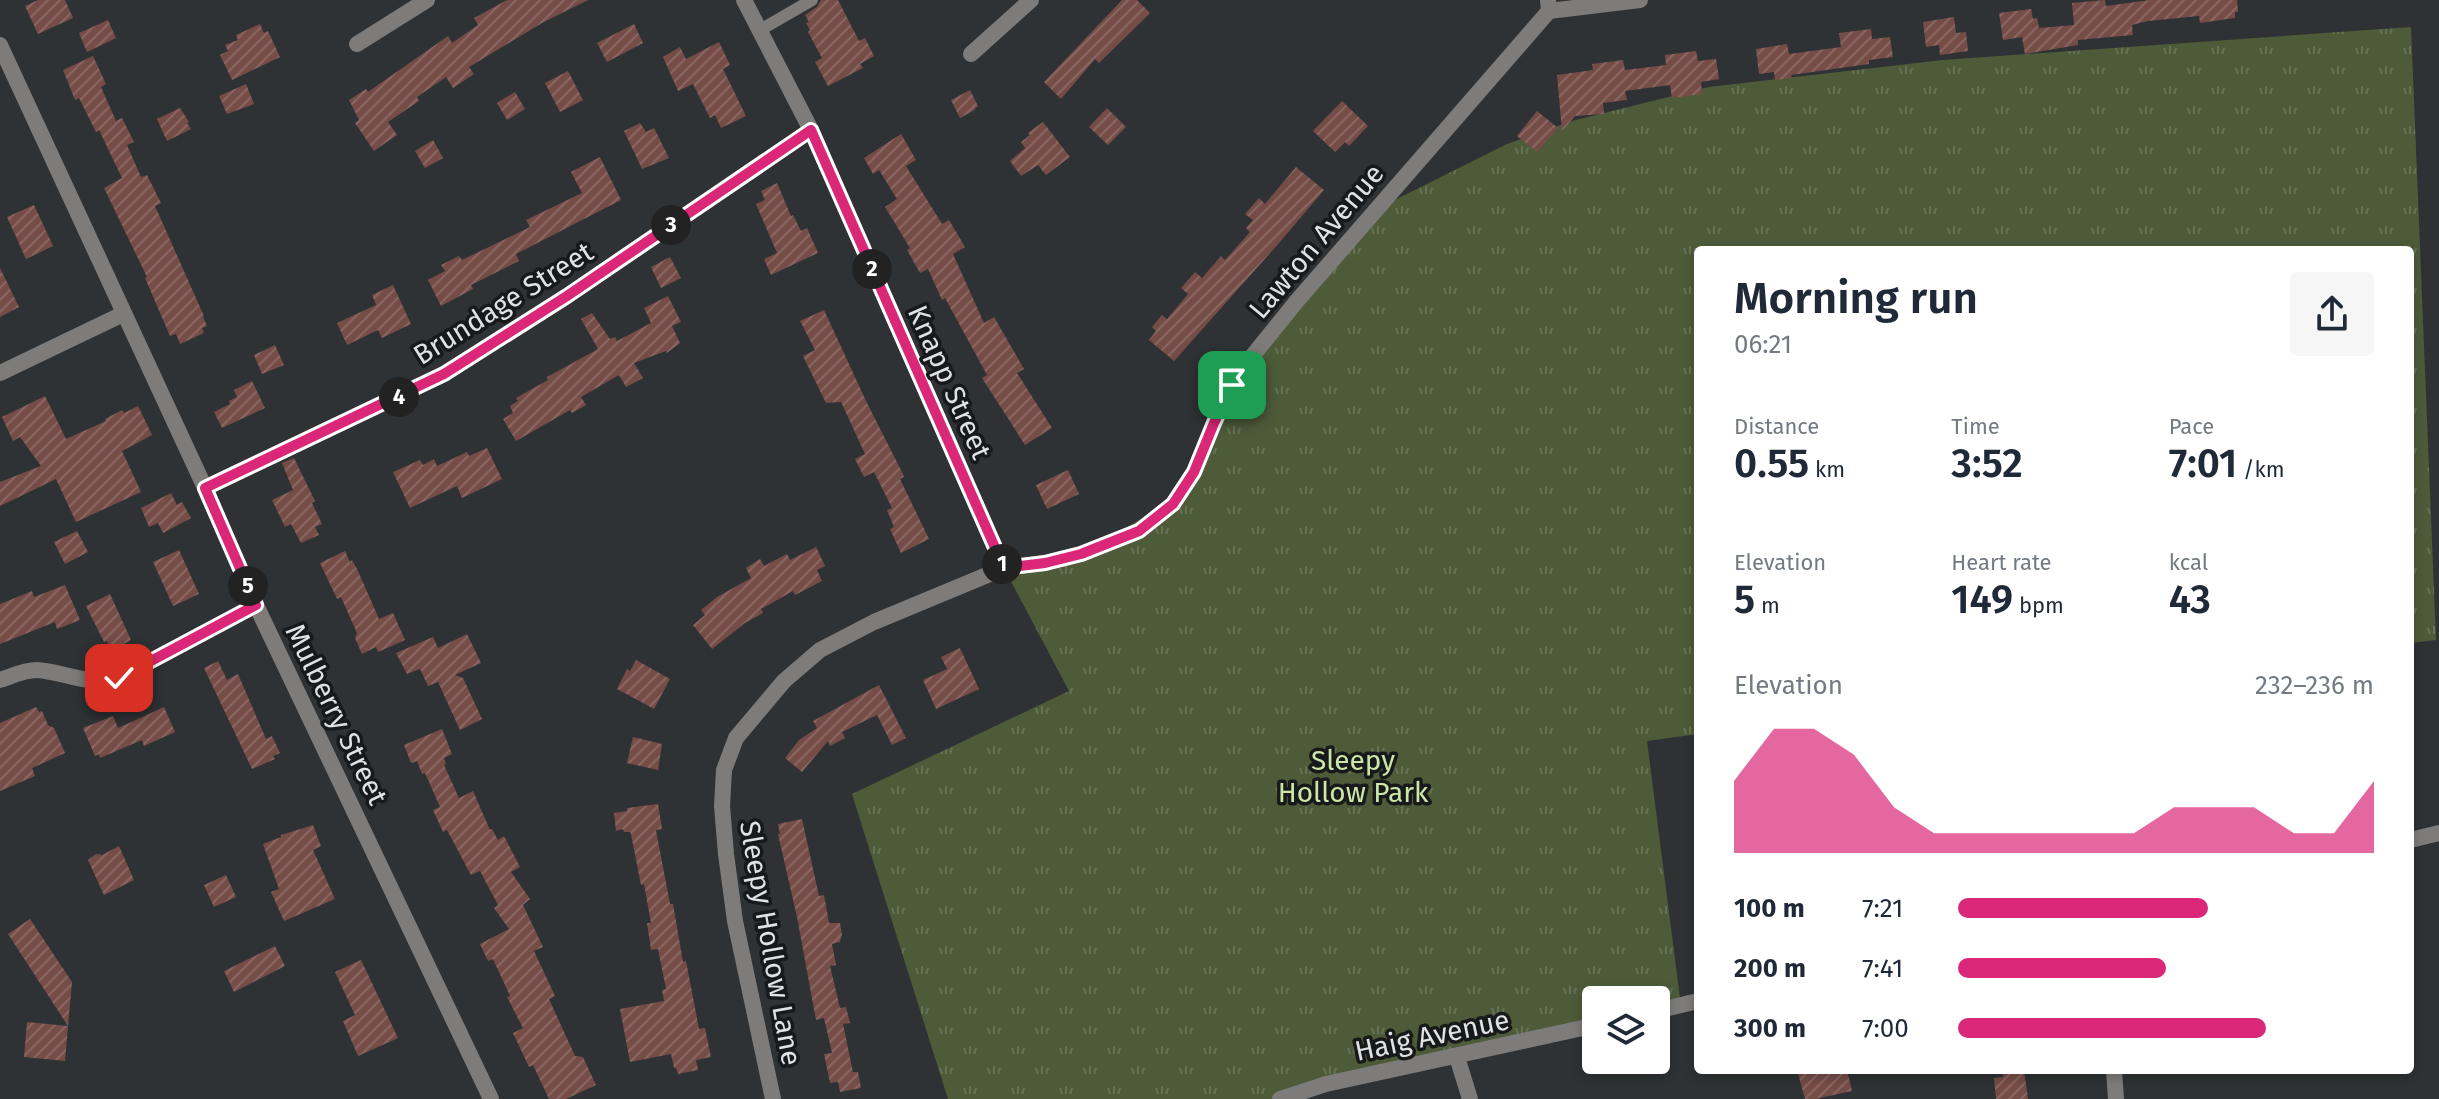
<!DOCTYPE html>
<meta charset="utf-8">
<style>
body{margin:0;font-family:"Fira Sans",sans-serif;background:#f6f6f7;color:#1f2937;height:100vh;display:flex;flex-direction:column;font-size:30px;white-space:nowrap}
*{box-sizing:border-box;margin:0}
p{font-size:26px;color:#747a83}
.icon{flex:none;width:44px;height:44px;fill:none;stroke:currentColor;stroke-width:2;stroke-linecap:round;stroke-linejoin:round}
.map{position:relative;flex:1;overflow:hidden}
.sheet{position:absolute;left:1694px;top:246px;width:720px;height:828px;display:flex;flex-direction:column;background:#fff;border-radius:8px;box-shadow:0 4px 12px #0003}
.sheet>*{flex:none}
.buttons{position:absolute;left:1582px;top:986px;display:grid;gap:16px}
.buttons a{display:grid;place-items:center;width:88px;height:88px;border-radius:8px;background:#fff;box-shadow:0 4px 12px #0003;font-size:40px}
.pin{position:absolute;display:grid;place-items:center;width:68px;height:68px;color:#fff;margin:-34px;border-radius:16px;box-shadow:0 4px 12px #0006}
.km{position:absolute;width:40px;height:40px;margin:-20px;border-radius:50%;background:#222;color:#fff;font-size:22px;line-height:40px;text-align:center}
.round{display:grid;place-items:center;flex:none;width:84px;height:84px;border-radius:8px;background:#f6f6f7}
.headline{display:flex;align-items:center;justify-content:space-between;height:136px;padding:0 40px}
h1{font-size:44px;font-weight:600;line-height:60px}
.figures{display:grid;grid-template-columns:repeat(3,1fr);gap:12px;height:136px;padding:8px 40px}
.figures div{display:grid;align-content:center}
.figures b{font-size:40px;font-weight:600}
.figures small{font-size:22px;font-weight:400}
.figures p{font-size:22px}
.chart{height:224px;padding:16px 40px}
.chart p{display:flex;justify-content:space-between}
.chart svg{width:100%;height:144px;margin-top:8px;fill:#db2777;opacity:.7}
ul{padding:0 40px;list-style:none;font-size:26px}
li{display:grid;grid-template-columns:128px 96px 1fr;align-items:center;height:60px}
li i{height:20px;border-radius:10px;background:#db2777}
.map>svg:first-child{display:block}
.park{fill:url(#park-tufts)}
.building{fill:url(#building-hatch)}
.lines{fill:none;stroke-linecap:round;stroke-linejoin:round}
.lane{stroke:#7d7c7b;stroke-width:12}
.street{stroke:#7d7c7b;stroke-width:16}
.route-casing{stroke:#fff;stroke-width:16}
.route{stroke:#db2777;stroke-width:10}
.labels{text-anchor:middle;stroke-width:7;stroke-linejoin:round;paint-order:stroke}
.street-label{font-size:28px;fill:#e0e2e4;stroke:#18191a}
.park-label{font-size:28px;fill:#cce6a8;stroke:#18191a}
</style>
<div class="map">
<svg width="2439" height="1099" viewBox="0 0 2439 1099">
<defs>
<pattern id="park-tufts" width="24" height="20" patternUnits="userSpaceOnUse" patternTransform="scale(2)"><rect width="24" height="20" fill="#4d5b39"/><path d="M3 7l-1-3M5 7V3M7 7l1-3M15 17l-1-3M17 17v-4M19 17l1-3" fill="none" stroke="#667256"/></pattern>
<pattern id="building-hatch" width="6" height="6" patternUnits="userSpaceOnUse" patternTransform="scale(2)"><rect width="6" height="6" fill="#764c47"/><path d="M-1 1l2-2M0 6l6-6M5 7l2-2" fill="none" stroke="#896661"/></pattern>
</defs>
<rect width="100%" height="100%" fill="#2f3234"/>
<polygon class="park" points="2411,27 2436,640 2410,643 2410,250 1698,250 1698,734 1647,741 1681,1006 1656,1011 1656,1000 1596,1000 1596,1025 1280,1099 948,1099 852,794 1069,691 1004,568 1081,554 1139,520 1173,504 1232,385 1369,213 1507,144 1572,121 1709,87 1943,60"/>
<g class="building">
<polygon points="38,0 65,0 73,18 38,34 25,6"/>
<polygon points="507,0 588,0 542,23 469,67 474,74 453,88 446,77 417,97 419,101 388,122 397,135 374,151 355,123 359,120 349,100 366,89 368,92 448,36 452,43 478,25 474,18"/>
<polygon points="821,0 838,0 859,41 865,38 874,56 860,64 863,68 828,86 815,62 822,58 808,32 810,30 806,23 809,22 805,15 817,7"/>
<polygon points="1122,0 1137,0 1150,13 1099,63 1095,59 1061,99 1044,82"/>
<polygon points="2105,0 2106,6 2150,0 2237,0 2238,12 2235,12 2235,18 2200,23 2199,16 2148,21 2132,25 2133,35 2078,40 2078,45 2025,54 2022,37 2003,40 1999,13 2031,9 2033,19 2037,18 2039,28 2074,25 2072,3"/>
<polygon points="1954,17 1956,33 1966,32 1968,51 1940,55 1939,45 1926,47 1923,22"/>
<polygon points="108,20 116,38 87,52 79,33"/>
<polygon points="260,24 264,33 268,31 280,57 232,80 220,55 228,51 225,45 238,40 236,35"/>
<polygon points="634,24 643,43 607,62 597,43"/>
<polygon points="1871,29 1872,39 1890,37 1893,57 1869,60 1869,64 1791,75 1792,78 1775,80 1774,72 1759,74 1756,49 1787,44 1789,54 1841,47 1839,33"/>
<polygon points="719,42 730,65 723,69 746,116 721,128 715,115 710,118 693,84 678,91 663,57 680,47 686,59"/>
<polygon points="1696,51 1698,61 1716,59 1719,79 1701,82 1702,94 1672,98 1670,85 1625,91 1627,100 1603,103 1604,114 1575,116 1562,131 1557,75 1593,70 1592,64 1623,60 1625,70 1666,65 1665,55"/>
<polygon points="93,56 106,84 101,87 116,121 122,118 134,142 127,145 141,177 147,175 161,203 155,206 204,316 203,317 207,326 202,328 204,333 180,344 176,334 170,336 145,278 147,277 104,188 122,178 99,130 96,132 79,98 75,100 63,70"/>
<polygon points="568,71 583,100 560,112 545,83"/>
<polygon points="246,84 254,104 227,114 219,96"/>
<polygon points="970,90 978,106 973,111 960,118 951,100"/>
<polygon points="515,92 525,109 507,120 497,103"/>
<polygon points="1342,101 1368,126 1349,146 1345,142 1335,152 1313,131"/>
<polygon points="180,108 189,122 187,123 191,129 167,141 157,119"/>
<polygon points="1107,108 1126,127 1108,145 1089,127"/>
<polygon points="1537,111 1558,128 1537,152 1517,136"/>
<polygon points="1043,122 1070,157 1046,175 1038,165 1021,176 1010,161 1025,148 1021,142 1030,135 1028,133"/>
<polygon points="640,123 646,132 654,128 669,158 642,169 624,131"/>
<polygon points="901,134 916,160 906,166 942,224 949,220 965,247 953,254 984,323 994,317 1024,369 1017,373 1052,428 1025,445 982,378 987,375 945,298 942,300 928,269 920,273 907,250 910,248 885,207 897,199 879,170 873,174 864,158"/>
<polygon points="433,140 443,158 425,168 415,151"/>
<polygon points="600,157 621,200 516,254 519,261 471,285 473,289 441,306 428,280 445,271 441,265 459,256 462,260 530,227 526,220 582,193 571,172"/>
<polygon points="1296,167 1324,190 1279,243 1174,361 1149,340 1156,331 1152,327 1162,315 1167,319 1188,294 1181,288 1195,272 1202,278 1221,256 1225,260 1250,232 1246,228 1253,220 1245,214 1259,198 1265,204"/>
<polygon points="777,183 791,216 793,215 801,231 807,228 818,253 771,275 764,259 777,253 756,204 765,200 761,191"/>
<polygon points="34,205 53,246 26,259 7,217"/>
<polygon points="670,257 681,278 661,288 651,267"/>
<polygon points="0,268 19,307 0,317"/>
<polygon points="393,285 411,324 382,338 378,330 347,345 337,323 376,305 372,295"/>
<polygon points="668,296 681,322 672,326 680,343 667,353 666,351 634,363 643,378 626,387 619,375 581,397 586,405 572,413 570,410 516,441 503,419 513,413 510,406 518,401 516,398 548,380 547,377 598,349 581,319 592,313 610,339 615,337 617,341 651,323 644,308"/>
<polygon points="824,310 867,403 903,474 904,477 900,479 929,539 901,553 890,529 894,527 887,510 892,508 874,472 864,477 855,459 865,454 841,402 826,403 803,356 815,350 800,321"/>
<polygon points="275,345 284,365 262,374 254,355"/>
<polygon points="252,381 265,408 222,428 214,412 230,404 229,401 237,397 234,390"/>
<polygon points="45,396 66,439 106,421 105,419 122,410 124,413 138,406 152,435 122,451 141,492 76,522 56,479 0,506 0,482 41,466 20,437 13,441 2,417"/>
<polygon points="487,448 502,479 462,498 457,486 410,508 393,472 420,460 423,465 434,459 437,466 467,452 469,456"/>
<polygon points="294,458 315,501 312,503 322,524 315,527 319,535 301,543 291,524 285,527 272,500 293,490 282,463"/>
<polygon points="1068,470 1079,494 1047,509 1036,485"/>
<polygon points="171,493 177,505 182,502 191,518 163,533 158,523 149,527 141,508"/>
<polygon points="77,531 88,552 65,564 54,542"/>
<polygon points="816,547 825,566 817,570 822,581 795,595 793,591 761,609 763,613 745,623 712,649 693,625 705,615 701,610 717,597 751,578 746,568 760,559 764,566 787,554 790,560"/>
<polygon points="179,550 199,594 173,606 153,562"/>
<polygon points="345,551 350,562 352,560 358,571 379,619 393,613 405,640 378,652 376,647 362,654 355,638 357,633 341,597 337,599 320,563"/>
<polygon points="65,585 80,620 57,629 55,622 0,644 0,604 32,591 34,597"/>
<polygon points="110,594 131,640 112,650 107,641 104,642 86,606"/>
<polygon points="467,634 481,663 455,675 463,678 482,719 460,730 438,682 428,686 420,669 407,674 396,653 433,637 438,648"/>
<polygon points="960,648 979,689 936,709 923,680 947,669 941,657"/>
<polygon points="636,660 670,679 654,709 617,689 627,669 630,671"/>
<polygon points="218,661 227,680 238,674 266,739 272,736 280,753 273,756 275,759 252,769 204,668"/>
<polygon points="879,685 906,738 892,745 877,715 842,732 845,738 830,746 828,741 802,772 785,758 799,740 817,728 813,721"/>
<polygon points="36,707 39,712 42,711 48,725 54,728 65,753 32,768 35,776 0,791 0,723"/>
<polygon points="164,707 175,732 144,746 142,740 100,758 99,754 95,756 83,728 113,716 118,728"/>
<polygon points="442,729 452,754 444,758 446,764 444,765 459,798 473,791 490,830 492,829 498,840 504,836 520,867 511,872 530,899 523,905 543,947 534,951 555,996 549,999 575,1056 583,1057 596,1085 566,1099 549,1099 533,1065 529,1067 513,1033 523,1028 507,997 510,996 493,959 488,961 480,944 509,929 494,908 498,905 480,871 471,875 447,830 443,832 433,810 440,807 425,773 422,774 417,761 411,763 404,745"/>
<polygon points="633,737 662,744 658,770 627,763"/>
<polygon points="658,804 662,829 656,830 670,904 673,904 683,962 686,961 699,1029 705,1028 711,1057 696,1060 698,1070 678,1074 676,1068 674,1068 671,1054 630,1062 620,1009 664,1001 662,990 666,989 658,949 651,950 647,923 651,923 644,884 641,885 631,834 630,832 624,832 623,829 616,831 614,813 627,811 627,808"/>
<polygon points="802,819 819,896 824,895 829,923 840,923 842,934 840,942 832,944 836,965 830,966 840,1008 846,1007 850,1023 843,1024 853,1072 858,1072 861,1088 840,1092 838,1082 830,1083 824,1054 832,1053 824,1018 816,1020 797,917 778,834 780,834 778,824"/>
<polygon points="313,825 321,846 313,850 335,899 284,921 271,892 279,889 263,844 281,837 281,835"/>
<polygon points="119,846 134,880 104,895 88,860 96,854 102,855"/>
<polygon points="226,875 236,897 214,907 204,885"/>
<polygon points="30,919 72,982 68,1026 8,934"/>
<polygon points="275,946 285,966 234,992 224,971"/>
<polygon points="361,960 398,1038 358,1056 343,1021 355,1015 335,972"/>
<polygon points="27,1022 68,1026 65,1061 24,1057"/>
<polygon points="1797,1070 1847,1070 1852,1091 1815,1099 1805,1099"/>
<polygon points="2002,1070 2024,1070 2028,1099 1996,1099 1994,1078 2003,1077"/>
</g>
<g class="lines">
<polyline class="lane" points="760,30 812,0"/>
<g class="street">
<polyline points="744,0 811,130 1004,568"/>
<polyline points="1549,11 1640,0"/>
<polyline points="357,44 427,0"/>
<polyline points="0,45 205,488 256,605 491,1099"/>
<polyline points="971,54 1031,0"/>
<polyline points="0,373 123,314"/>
<polyline points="205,488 444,374 567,296 811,130"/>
<path d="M0,680C12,676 24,670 37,670C66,672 90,687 119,678L256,605"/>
<polyline points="2410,840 2439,833"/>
<polyline points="1656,1011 1698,1001"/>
<polyline points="1457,1057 1470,1099"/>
<polyline points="2114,1070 2116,1099"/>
<polyline points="773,1099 735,921 726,854 722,806 724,770 736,738 784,681 820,650 874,622 1004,568 1045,563 1081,554 1139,531 1173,504 1194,472 1214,423 1232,385 1254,354 1296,302 1549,11 1548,0"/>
<polyline points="1280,1099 1326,1084 1596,1025"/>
</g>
</g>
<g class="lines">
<defs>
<polyline id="route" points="119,678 256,605 205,488 444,374 567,296 811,130 1004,568 1045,563 1081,554 1139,531 1173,504 1194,472 1214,423 1232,385"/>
</defs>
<use href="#route" class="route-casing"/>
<use href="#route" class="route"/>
</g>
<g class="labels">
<g class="street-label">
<text transform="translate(1316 241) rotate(-50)" y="10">Lawton Avenue</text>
<text transform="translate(503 303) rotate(-32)" y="10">Brundage Street</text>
<text transform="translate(950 382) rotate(66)" y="10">Knapp Street</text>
<text transform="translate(337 714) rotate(64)" y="10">Mulberry Street</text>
<text transform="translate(771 943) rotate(80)" y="10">Sleepy Hollow Lane</text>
<text transform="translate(1432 1035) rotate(-12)" y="10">Haig Avenue</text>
</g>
<g class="park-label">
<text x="1353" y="770">Sleepy<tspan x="1353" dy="32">Hollow Park</tspan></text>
</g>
</g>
</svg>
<div class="buttons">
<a><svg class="icon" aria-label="layers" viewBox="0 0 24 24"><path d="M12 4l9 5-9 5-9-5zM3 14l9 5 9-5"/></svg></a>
</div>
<div class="pin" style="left:1232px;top:385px;background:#1e9e55"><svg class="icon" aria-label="arrive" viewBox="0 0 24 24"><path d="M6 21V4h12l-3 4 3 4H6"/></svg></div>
<div class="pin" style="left:119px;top:678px;background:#d93025"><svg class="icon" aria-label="check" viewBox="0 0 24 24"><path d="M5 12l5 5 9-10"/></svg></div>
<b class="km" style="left:1002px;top:564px">1</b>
<b class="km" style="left:872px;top:269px">2</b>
<b class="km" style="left:671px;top:225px">3</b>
<b class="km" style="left:399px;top:397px">4</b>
<b class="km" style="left:248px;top:586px">5</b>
<section class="sheet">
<div class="headline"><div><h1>Morning run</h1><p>06:21</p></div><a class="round"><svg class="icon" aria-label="share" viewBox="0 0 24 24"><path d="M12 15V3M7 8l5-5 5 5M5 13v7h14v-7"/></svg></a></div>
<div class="figures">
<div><p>Distance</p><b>0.55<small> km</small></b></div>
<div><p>Time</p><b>3:52</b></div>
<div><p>Pace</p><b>7:01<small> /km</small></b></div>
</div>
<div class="figures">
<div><p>Elevation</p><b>5<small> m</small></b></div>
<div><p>Heart rate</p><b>149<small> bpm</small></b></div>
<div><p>kcal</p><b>43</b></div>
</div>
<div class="chart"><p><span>Elevation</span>232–236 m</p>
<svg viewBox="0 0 160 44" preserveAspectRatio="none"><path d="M0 44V22L10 6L20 6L30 14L40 30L50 38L60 38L70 38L80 38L90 38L100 38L110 30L120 30L130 30L140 38L150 38L160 22V44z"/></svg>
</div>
<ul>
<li><b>100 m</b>7:21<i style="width:60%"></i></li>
<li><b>200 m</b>7:41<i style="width:50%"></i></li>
<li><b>300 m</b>7:00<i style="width:74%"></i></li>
</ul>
</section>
</div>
